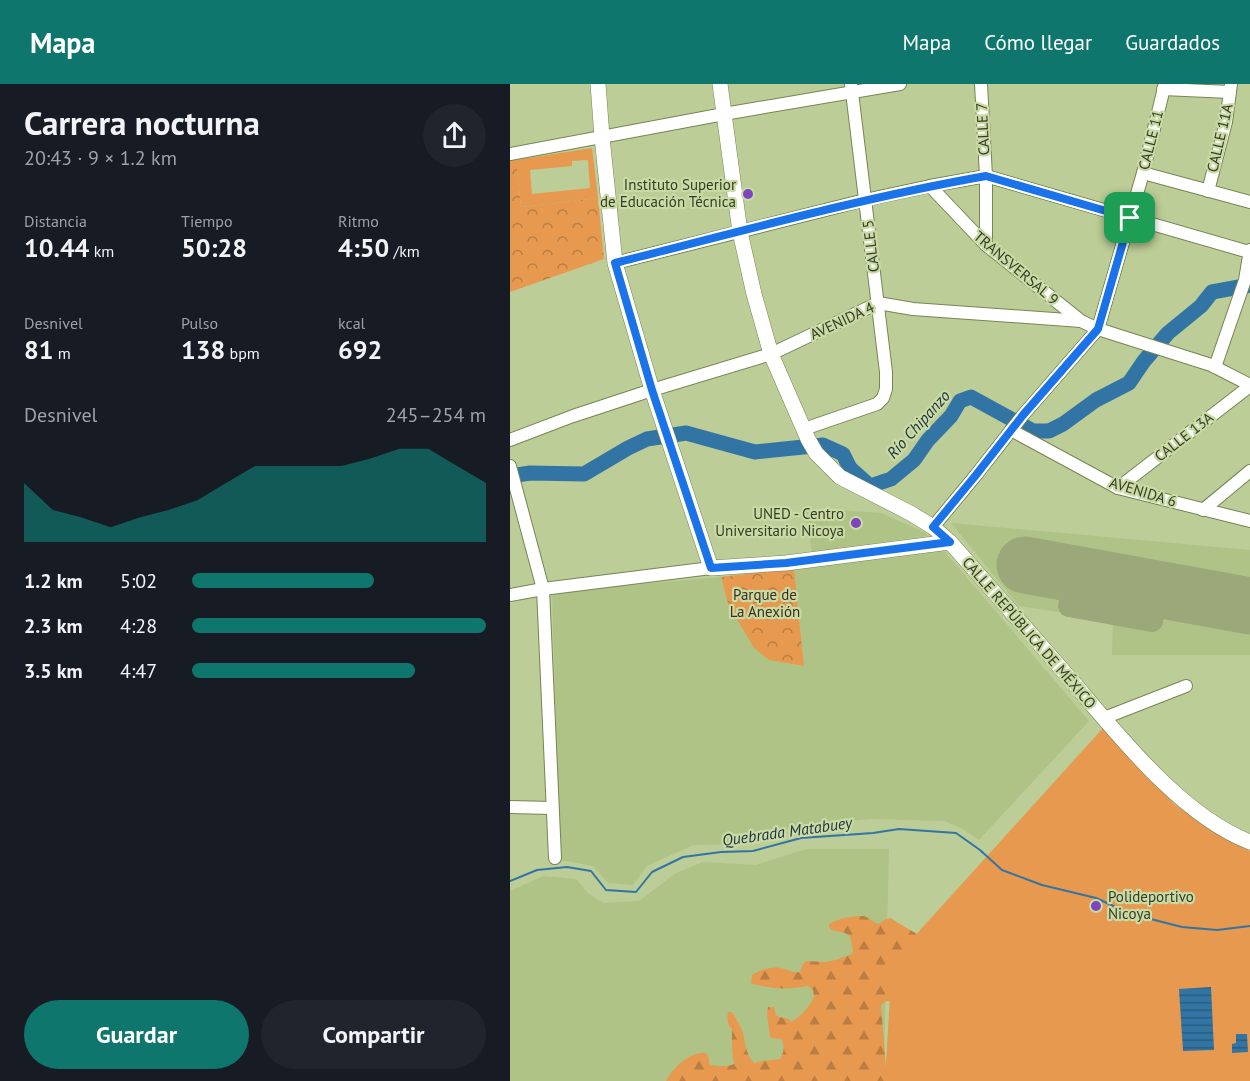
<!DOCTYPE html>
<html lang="es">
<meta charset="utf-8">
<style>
body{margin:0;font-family:"PT Sans",sans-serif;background:#20242c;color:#f1f3f6;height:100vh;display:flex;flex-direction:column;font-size:22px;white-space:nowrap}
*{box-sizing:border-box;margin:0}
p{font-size:20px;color:#9ea1a6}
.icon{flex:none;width:33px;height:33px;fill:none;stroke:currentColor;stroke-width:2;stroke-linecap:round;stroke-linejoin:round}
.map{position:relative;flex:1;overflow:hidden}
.drawer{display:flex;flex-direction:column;background:#171b24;width:510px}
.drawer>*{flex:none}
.pin{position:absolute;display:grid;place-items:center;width:51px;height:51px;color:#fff;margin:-26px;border-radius:12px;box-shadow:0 3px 9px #0006}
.round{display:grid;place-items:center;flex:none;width:63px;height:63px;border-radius:32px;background:#20242c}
.head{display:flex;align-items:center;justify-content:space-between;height:102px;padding:0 24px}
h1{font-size:33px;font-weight:700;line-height:45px}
.metrics{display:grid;grid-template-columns:repeat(3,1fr);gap:9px;height:102px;padding:6px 24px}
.metrics div{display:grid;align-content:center}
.metrics b{font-size:26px;font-weight:700}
.metrics small{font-size:16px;font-weight:400}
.metrics p{font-size:16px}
.chart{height:168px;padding:12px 24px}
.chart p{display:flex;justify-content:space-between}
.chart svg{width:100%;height:108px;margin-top:6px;fill:#0f766e;opacity:.7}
.button{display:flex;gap:12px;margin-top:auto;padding:12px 24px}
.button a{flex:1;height:69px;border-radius:36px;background:#0f766e;color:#fff;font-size:24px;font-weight:700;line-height:69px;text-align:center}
.button a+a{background:#20242c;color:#f1f3f6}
ul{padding:0 24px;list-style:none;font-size:20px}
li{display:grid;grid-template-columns:96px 72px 1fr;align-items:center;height:45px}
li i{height:15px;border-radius:8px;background:#0f766e}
header{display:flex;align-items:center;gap:36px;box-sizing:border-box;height:84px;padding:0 30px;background:#0f766e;color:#fff}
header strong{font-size:28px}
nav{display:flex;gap:33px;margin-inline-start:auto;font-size:21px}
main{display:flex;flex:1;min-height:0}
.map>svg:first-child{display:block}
.built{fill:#b0c386}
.forest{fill:url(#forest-firs)}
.park{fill:url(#park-crowns)}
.garden{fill:#e6994f;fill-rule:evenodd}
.water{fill:url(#water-rules)}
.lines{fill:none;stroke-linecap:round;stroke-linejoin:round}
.stream{stroke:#3275a4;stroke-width:2}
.river{stroke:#3275a4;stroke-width:15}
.taxiway{stroke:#9aa87a;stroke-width:22}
.runway{stroke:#9aa87a;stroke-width:57}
.minor-casing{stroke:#768552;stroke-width:14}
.major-casing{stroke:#768552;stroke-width:16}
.minor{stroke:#fff;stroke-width:12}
.major{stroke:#fff;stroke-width:15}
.route-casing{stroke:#fff;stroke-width:12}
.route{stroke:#1a73e8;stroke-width:8}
.poi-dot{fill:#7e46bc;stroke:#c9daa4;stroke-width:2}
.labels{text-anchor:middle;stroke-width:4.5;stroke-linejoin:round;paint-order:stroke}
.street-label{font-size:15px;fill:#363d27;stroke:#c9daa4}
.poi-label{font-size:15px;fill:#363d27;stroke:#c9daa4;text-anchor:end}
.park-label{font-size:15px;fill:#402d1c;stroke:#c9daa4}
.water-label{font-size:16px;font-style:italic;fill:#1d3242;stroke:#c9daa4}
</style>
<header>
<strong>Mapa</strong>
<nav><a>Mapa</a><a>Cómo llegar</a><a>Guardados</a></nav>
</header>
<main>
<section class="drawer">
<div class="head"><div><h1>Carrera nocturna</h1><p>20:43 · 9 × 1.2 km</p></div><a class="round"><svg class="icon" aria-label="share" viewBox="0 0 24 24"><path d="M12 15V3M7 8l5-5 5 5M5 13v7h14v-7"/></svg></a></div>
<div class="metrics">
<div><p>Distancia</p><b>10.44<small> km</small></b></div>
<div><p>Tiempo</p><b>50:28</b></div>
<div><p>Ritmo</p><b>4:50<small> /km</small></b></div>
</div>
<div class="metrics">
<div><p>Desnivel</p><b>81<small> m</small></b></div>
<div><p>Pulso</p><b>138<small> bpm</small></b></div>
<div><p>kcal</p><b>692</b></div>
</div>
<div class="chart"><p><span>Desnivel</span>245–254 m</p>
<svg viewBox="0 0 160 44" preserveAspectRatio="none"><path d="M0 44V20L10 31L20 34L30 38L40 34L50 31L60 27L70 20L80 13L90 13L100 13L110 13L120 10L130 6L140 6L150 13L160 20V44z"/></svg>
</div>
<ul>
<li><b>1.2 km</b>5:02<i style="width:62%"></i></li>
<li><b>2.3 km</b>4:28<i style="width:100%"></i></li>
<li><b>3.5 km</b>4:47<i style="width:76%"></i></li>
</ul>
<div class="button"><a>Guardar</a><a>Compartir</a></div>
</section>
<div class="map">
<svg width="740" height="997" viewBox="0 0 740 997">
<defs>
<pattern id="forest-firs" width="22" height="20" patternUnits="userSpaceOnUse" patternTransform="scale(1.5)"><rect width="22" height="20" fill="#e6994f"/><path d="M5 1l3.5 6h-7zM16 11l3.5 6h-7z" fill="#bb7e42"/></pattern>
<pattern id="park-crowns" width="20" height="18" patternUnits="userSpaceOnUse" patternTransform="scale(1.5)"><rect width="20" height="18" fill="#e6994f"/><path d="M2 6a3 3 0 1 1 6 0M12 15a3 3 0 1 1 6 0" fill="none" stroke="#bb7e42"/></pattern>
<pattern id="water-rules" width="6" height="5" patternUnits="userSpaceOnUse" patternTransform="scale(1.5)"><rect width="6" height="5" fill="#3275a4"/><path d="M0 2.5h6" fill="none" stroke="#2a5c7e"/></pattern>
</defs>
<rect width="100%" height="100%" fill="#bccd97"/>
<g class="built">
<polygon points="295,424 371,429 416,449 417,452 302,468"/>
<polygon points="441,439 740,466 740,571 602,571 603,536 509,522"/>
<polygon points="430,462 579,637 469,756 451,744 434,737 361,735 292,742 222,760 183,761 137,782 123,801 98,799 83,782 50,776 42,508 211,493 218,520 294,582 284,484"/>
<polygon points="296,765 379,765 374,981 357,997 0,997 0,807 33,792 66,795 78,809 93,819 129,817 166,789 193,778 246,781"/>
</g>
<path class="forest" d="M354,832C360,834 363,839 369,840L374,836L380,834L417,856L387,917H377L371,921L377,997H156C163,984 180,967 196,969L199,974V980C207,983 215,983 224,980L222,966V945C217,941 217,933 218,928H222C226,934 229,940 232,946C236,958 235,970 244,979L253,977L270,975C274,969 275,962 271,955L261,954L260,953L257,930L258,923H264L266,931L269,933L279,935L281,938C292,932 299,923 304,913L303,906L298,902C278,906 262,905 243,900L241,899L242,891C252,885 263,881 275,885C281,887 284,889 290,888L293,880L296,877L316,878L325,876L342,870L343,867L340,852L335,849L321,846L319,843V840C330,834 341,832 354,832Z"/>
<g class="park">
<polygon points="6,76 11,123 88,114 94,175 0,208 0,77"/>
<polygon points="284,484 294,582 259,576 244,564 218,520 211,493"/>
</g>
<g class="garden">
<path d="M82,64L88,114L11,123L6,76ZM78,76L80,104L22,110L20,86L62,82V77Z"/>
<polygon points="594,643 665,721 707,749 740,767 740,997 375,997 382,877"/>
</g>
<g class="water">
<polygon points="701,903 704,966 673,967 669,905"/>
<polygon points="726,950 737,950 738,968 722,969 722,960 726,959"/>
</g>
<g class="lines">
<polyline class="stream" points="0,797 27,786 57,783 81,787 96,806 126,808 142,788 173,773 211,768 243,767 291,754 363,749 389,745 446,749 470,766 492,786 532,801 586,814 621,830 672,843 707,846 740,842"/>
<polyline class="river" points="0,392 20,389 74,390 118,364 137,355 176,349 245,368 313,361 333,370 340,384 360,402 381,395 404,376 418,356 441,332 450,317 461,313 523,347 539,347 553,340 586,316 619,299 634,277 658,249 691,222 702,208 740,201"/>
<polyline class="taxiway" points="566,491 559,522 642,537 647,505"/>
<polyline class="runway" points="515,481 740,522"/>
<defs>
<g id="minor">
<polyline points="471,0 476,92 476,161"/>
<polyline points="653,5 720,8"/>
<polyline points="0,70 214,30 390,0"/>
<polyline points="633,89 740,118"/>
<polyline points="420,102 476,161 571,237"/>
<polyline points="698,107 716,38 721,0"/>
<polyline points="105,179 355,116 420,102 476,92 739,168"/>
<polyline points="705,283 735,196 740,166"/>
<polyline points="294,345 367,320 373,314 376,305 376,288 341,0"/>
<polyline points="501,346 608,404 740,437"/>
<polyline points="0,356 63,332 142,306 261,270 368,219 403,225 571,237 588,245 701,281 740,301"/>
<polyline points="0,382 33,505 45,774"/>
<polyline points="608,404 740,302"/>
<polyline points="693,426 740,387"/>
<polyline points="423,443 466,391 513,331 588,245 633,89 655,0"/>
<polyline points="0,511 33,505 201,484"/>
<polyline points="594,634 676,602"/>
<polyline points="0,723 42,724"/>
</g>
<g id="major">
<polyline points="88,0 92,53 105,179 142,306 201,484 276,479 440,458"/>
<path d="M210,0L230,148L244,210L261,270L298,355L306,369L330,393L402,430L423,443L440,458C481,504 522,551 563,598C609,652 672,732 740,758"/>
</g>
</defs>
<use href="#minor" class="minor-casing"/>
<use href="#major" class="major-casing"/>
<use href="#minor" class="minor"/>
<use href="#major" class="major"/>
</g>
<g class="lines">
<defs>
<path id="route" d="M476,92L620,134L588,245L513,331L466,391L423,443L440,458L276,479L201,484L142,306L105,179C228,148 351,114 476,92Z"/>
</defs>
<use href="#route" class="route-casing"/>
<use href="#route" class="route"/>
</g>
<g class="poi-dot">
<circle cx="238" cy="110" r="6"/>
<circle cx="346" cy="439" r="6"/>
<circle cx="586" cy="822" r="6"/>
</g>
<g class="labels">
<g class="street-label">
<text transform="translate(473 45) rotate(-93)" y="5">CALLE 7</text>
<text transform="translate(710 54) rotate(-77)" y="5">CALLE 11A</text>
<text transform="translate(641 56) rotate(-76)" y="5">CALLE 11</text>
<text transform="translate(361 162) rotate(-97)" y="5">CALLE 5</text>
<text transform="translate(506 184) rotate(40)" y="5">TRANSVERSAL 9</text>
<text transform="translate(332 237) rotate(-25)" y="5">AVENIDA 4</text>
<text transform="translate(674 353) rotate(-38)" y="5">CALLE 13A</text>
<text transform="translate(633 408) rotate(17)" y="5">AVENIDA 6</text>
<text transform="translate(519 549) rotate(49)" y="5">CALLE REPÚBLICA DE MÉXICO</text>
</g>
<g class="poi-label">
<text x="226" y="106">Instituto Superior<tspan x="226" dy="17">de Educación Técnica</tspan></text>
<text x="334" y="435">UNED - Centro<tspan x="334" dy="17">Universitario Nicoya</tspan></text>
<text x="598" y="818" text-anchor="start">Polideportivo<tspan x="598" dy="17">Nicoya</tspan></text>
</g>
<g class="park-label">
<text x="255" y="516">Parque de<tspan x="255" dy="17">La Anexión</tspan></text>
</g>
<g class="water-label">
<text transform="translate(408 340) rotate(-48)" y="6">Río Chipanzo</text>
<text transform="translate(277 747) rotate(-8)" y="6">Quebrada Matabuey</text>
</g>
</g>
</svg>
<div class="pin" style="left:620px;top:134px;background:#1e9e55"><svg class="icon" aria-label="arrive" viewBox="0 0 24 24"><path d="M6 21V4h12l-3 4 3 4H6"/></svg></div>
</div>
</main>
